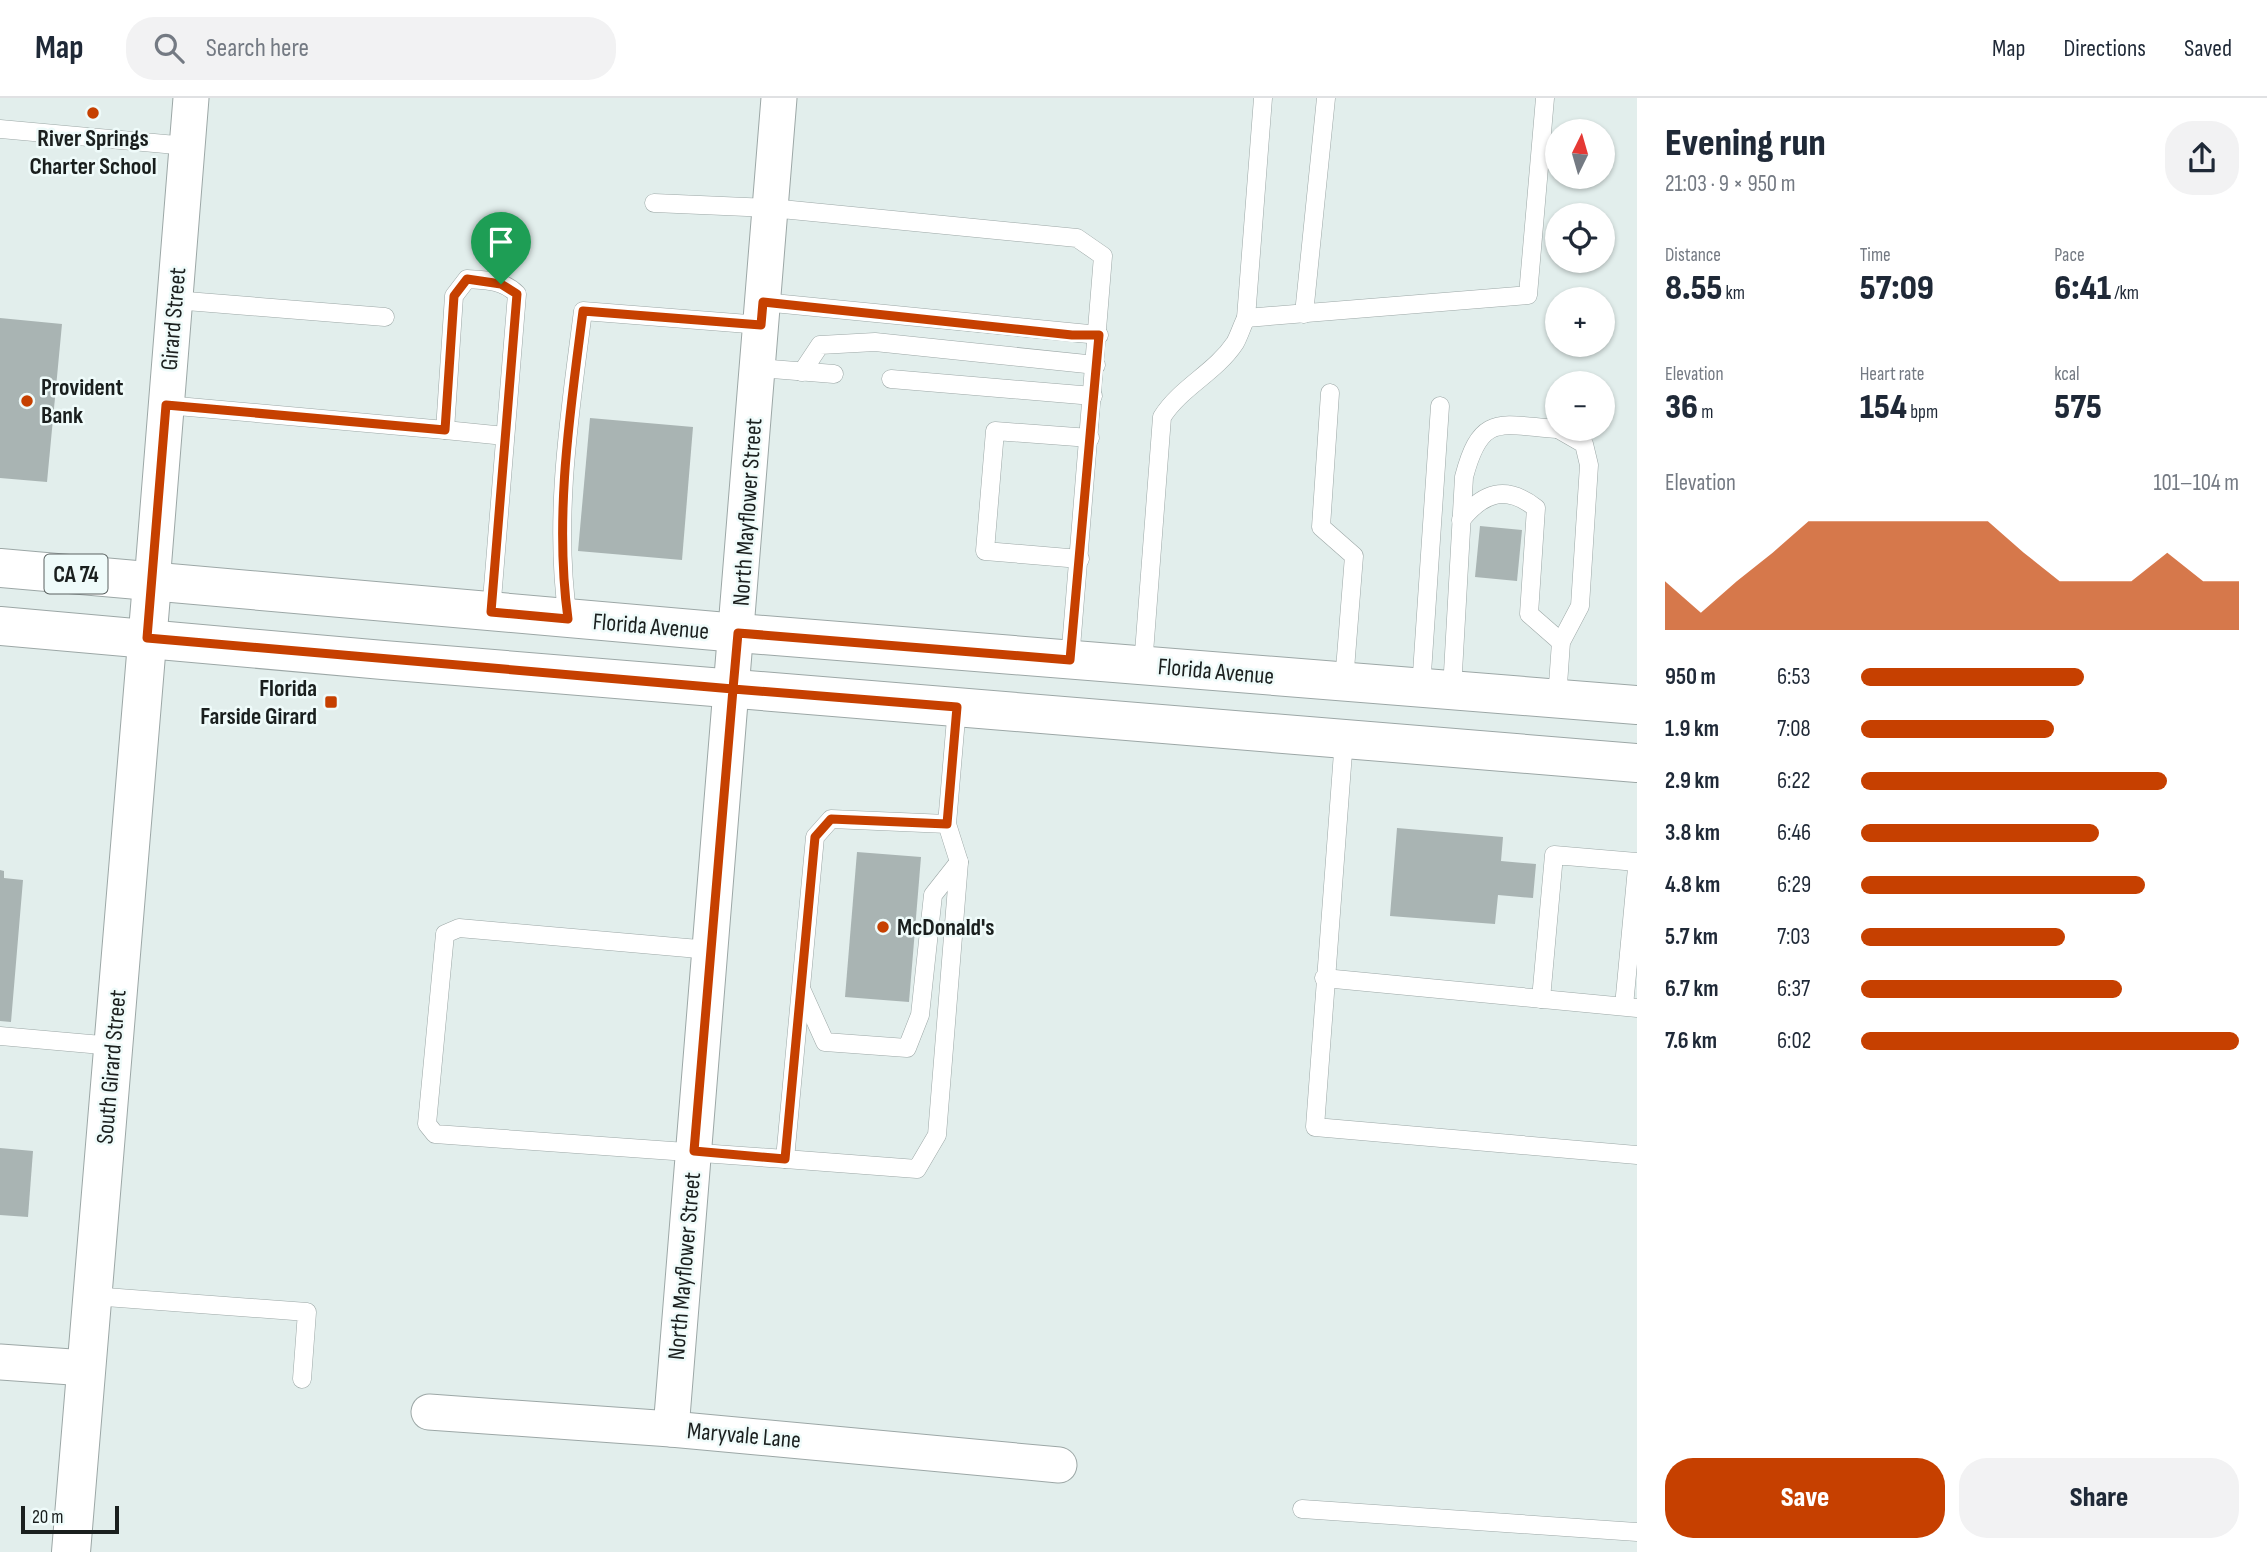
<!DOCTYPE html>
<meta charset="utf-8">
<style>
body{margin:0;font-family:"Sofia Sans Condensed",sans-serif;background:#f2f2f3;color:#1f2937;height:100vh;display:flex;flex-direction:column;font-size:26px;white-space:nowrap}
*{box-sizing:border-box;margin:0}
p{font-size:23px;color:#747a83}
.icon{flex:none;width:38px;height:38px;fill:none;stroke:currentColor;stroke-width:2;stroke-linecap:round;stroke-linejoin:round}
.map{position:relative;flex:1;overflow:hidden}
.drawer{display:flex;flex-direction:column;background:#fff;width:630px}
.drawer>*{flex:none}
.needle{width:46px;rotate:5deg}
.buttons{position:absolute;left:1545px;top:21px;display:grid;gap:14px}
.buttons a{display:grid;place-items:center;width:70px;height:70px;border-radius:50%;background:#fff;box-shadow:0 2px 5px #0004;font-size:35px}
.scale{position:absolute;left:21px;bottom:18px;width:98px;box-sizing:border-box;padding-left:7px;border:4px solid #1a1f1e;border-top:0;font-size:19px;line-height:24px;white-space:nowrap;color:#1a1f1e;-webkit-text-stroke:5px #effbfa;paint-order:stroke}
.pin{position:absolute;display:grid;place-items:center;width:60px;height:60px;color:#fff;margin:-72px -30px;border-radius:50% 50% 50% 0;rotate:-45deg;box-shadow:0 0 7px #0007}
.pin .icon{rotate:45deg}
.round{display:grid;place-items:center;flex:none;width:74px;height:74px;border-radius:28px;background:#f2f2f3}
.overview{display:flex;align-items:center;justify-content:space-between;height:119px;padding:0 28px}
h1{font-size:38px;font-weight:800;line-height:52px}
.stats{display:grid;grid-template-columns:repeat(3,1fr);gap:10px;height:119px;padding:7px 28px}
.stats div{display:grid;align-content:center}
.stats b{font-size:35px;font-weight:800}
.stats small{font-size:19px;font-weight:400}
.stats p{font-size:19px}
.chart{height:196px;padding:14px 28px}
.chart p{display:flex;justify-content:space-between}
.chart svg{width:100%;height:126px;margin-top:7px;fill:#c64000;opacity:.7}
.button{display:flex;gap:14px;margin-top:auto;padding:14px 28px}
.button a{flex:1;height:80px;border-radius:28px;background:#c64000;color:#fff;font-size:28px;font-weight:800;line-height:80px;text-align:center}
.button a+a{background:#f2f2f3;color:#1f2937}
ul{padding:0 28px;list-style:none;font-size:23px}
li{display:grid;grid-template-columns:112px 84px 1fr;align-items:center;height:52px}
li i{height:18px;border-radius:9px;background:#c64000}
header{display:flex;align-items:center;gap:42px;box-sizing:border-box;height:98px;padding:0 35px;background:#fff;border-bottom:2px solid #e0e1e3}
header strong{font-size:33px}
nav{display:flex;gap:38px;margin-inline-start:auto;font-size:24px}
.search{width:490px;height:63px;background:#f2f2f3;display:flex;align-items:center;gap:18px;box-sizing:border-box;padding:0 24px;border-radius:28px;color:#747a83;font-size:26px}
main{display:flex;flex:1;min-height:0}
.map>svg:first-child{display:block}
.building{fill:#a9b4b3}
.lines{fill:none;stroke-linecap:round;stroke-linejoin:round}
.service-casing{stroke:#9ca7a6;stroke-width:19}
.minor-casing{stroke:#9ca7a6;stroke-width:37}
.tertiary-casing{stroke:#9ca7a6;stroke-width:40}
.primary-casing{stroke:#9ca7a6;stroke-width:40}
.service{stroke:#fff;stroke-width:18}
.minor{stroke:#fff;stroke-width:35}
.tertiary{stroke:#fff;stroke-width:38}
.primary{stroke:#fff;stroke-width:38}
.route-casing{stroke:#fff;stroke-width:14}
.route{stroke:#c64000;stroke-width:9}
.poi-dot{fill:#c64000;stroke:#effbfa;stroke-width:2.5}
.labels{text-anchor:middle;stroke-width:5;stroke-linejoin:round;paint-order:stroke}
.shield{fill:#effbfa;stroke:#5a6160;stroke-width:2}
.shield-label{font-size:23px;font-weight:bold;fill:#1a1f1e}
.poi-label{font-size:24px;font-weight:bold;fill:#1a1f1e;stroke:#effbfa;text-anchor:start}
.street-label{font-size:24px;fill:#1a1f1e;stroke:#effbfa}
</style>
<header>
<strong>Map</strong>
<div class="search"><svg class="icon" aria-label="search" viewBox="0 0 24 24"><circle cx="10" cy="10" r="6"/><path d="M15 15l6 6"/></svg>Search here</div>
<nav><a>Map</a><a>Directions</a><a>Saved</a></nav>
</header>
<main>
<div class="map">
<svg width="1637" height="1454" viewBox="0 0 1637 1454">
<rect width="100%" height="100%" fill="#e2eeec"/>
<g class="building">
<polygon points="0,220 62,226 47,384 0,380"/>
<polygon points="590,320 693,329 682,462 578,453"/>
<polygon points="1480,428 1522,432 1517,483 1475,479"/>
<polygon points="1397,730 1503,739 1501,763 1536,766 1533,800 1498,797 1495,826 1390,818"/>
<polygon points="857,754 921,759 909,904 845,899"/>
<polygon points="0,772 4,773 4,780 23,782 11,924 0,923"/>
<polygon points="0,1050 33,1053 28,1119 0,1117"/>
</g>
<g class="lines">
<defs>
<g id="service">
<polyline points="0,31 187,48"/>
<polyline points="654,105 771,110 1077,140 1103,158 1070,562"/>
<polyline points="174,202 385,219"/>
<polyline points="763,204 1099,237"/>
<polyline points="1304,216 1326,0"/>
<polyline points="1246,220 1528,197 1545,0"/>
<polyline points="758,270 834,276"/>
<polyline points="802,274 820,247 875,244 1096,267"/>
<polyline points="891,281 1093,298"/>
<polyline points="1330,295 1321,429 1354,458 1344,584"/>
<path d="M166,307L445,332L454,198L467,181C486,182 503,182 517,196L491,514"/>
<polyline points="445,332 505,338"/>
<path d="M1461,422C1483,395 1505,386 1536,410L1529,516L1561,544"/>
<polyline points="1080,461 985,453 995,333 1090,340"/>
<path d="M568,521C553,419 570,314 583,213L761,227"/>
<path d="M1143,568L1162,319C1181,289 1215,275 1235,245C1239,238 1242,228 1246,220L1263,0"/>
<polyline points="1421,590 1440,308"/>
<path d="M1452,592L1464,379C1481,314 1500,327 1558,331"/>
<polyline points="1557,601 1561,544 1580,508 1589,367 1584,346 1558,331"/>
<polyline points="1344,641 1315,1029 1637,1057"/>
<polyline points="947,726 831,721 815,739 785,1061 917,1071 937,1037 959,764 947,726 957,609"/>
<polyline points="710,852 459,830 445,836 427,1026 435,1036 785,1061"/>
<polyline points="1324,880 1637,910"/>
<polyline points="802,893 825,944 907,950 920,917 933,797 959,764"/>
<polyline points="1541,901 1554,757 1637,764"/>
<polyline points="1624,908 1637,770"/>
<polyline points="0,938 113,948"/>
<polyline points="92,1198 307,1214 302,1281"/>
<polyline points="1302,1411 1637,1434"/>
</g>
<g id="minor">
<polyline points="152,485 191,0"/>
<polyline points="0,1264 86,1270"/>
<polyline points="429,1314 671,1331 1059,1367"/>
<polyline points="671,1331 779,0"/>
</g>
<polyline id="tertiary" points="71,1454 152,485"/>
<g id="primary">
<polyline points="0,470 738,535 1637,607"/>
<polyline points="0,528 383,562 1637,665"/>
</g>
</defs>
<use href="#service" class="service-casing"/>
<use href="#minor" class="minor-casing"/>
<use href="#tertiary" class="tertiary-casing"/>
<use href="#primary" class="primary-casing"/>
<use href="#service" class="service"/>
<use href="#minor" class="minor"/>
<use href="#tertiary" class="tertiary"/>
<use href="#primary" class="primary"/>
</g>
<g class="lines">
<defs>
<path id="route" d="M501,186L467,181L454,198L445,332L166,307L147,540L733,591L694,1053L785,1061L815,739L831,721L947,726L957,609L733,591L738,535L1070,562L1099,237H1072L763,204L761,227L583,213C570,314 554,419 568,521L491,514L517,196L501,186"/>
</defs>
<use href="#route" class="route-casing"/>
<use href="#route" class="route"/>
</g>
<g class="poi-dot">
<circle cx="93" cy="15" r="7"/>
<circle cx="27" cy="303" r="7"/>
<rect x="324" y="597" width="14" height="14" rx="3.5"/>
<circle cx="883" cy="829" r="7"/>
</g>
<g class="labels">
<rect class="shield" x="44.5" y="456.5" width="63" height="39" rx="5"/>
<g class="shield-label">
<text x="76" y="484">CA 74</text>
</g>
<g class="poi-label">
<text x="93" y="48" text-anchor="middle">River Springs<tspan x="93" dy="28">Charter School</tspan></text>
<text x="41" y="297">Provident<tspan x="41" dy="28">Bank</tspan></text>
<text x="317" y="598" text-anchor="end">Florida<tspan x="317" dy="28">Farside Girard</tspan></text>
<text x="897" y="837">McDonald's</text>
</g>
<g class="street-label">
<text transform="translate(173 221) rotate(-85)" y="8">Girard Street</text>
<text transform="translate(747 414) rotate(-86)" y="8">North Mayflower Street</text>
<text transform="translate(651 528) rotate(5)" y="8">Florida Avenue</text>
<text transform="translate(1216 573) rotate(5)" y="8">Florida Avenue</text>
<text transform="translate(111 969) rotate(-85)" y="8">South Girard Street</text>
<text transform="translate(684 1168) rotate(-85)" y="8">North Mayflower Street</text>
<text transform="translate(744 1337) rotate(5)" y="8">Maryvale Lane</text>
</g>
</g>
</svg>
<div class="buttons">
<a><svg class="needle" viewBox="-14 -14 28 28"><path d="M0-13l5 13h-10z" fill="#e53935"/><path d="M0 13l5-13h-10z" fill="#747a83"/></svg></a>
<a><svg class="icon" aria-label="locate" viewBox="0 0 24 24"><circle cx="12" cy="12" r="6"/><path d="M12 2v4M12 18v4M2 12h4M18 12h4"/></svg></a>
<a>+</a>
<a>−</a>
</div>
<div class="scale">20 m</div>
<div class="pin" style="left:501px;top:186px;background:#1e9e55"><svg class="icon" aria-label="arrive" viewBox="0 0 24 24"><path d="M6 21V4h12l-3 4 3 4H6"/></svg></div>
</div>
<section class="drawer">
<div class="overview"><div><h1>Evening run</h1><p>21:03 · 9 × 950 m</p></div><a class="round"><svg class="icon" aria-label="share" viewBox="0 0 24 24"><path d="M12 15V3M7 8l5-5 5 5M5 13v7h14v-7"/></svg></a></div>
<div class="stats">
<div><p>Distance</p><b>8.55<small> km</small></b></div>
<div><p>Time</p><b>57:09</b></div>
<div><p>Pace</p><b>6:41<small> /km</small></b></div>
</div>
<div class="stats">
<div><p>Elevation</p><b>36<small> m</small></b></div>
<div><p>Heart rate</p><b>154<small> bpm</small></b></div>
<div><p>kcal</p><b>575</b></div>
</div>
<div class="chart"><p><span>Elevation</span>101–104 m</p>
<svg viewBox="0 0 160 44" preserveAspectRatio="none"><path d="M0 44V27L10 38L20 27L30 17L40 6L50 6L60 6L70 6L80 6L90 6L100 17L110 27L120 27L130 27L140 17L150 27L160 27V44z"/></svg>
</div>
<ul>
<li><b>950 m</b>6:53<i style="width:59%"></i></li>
<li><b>1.9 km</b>7:08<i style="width:51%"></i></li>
<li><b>2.9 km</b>6:22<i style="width:81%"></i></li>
<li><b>3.8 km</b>6:46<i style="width:63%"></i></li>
<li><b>4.8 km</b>6:29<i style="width:75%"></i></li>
<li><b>5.7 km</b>7:03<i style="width:54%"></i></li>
<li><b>6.7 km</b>6:37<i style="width:69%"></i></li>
<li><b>7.6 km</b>6:02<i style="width:100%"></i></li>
</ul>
<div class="button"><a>Save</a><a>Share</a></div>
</section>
</main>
